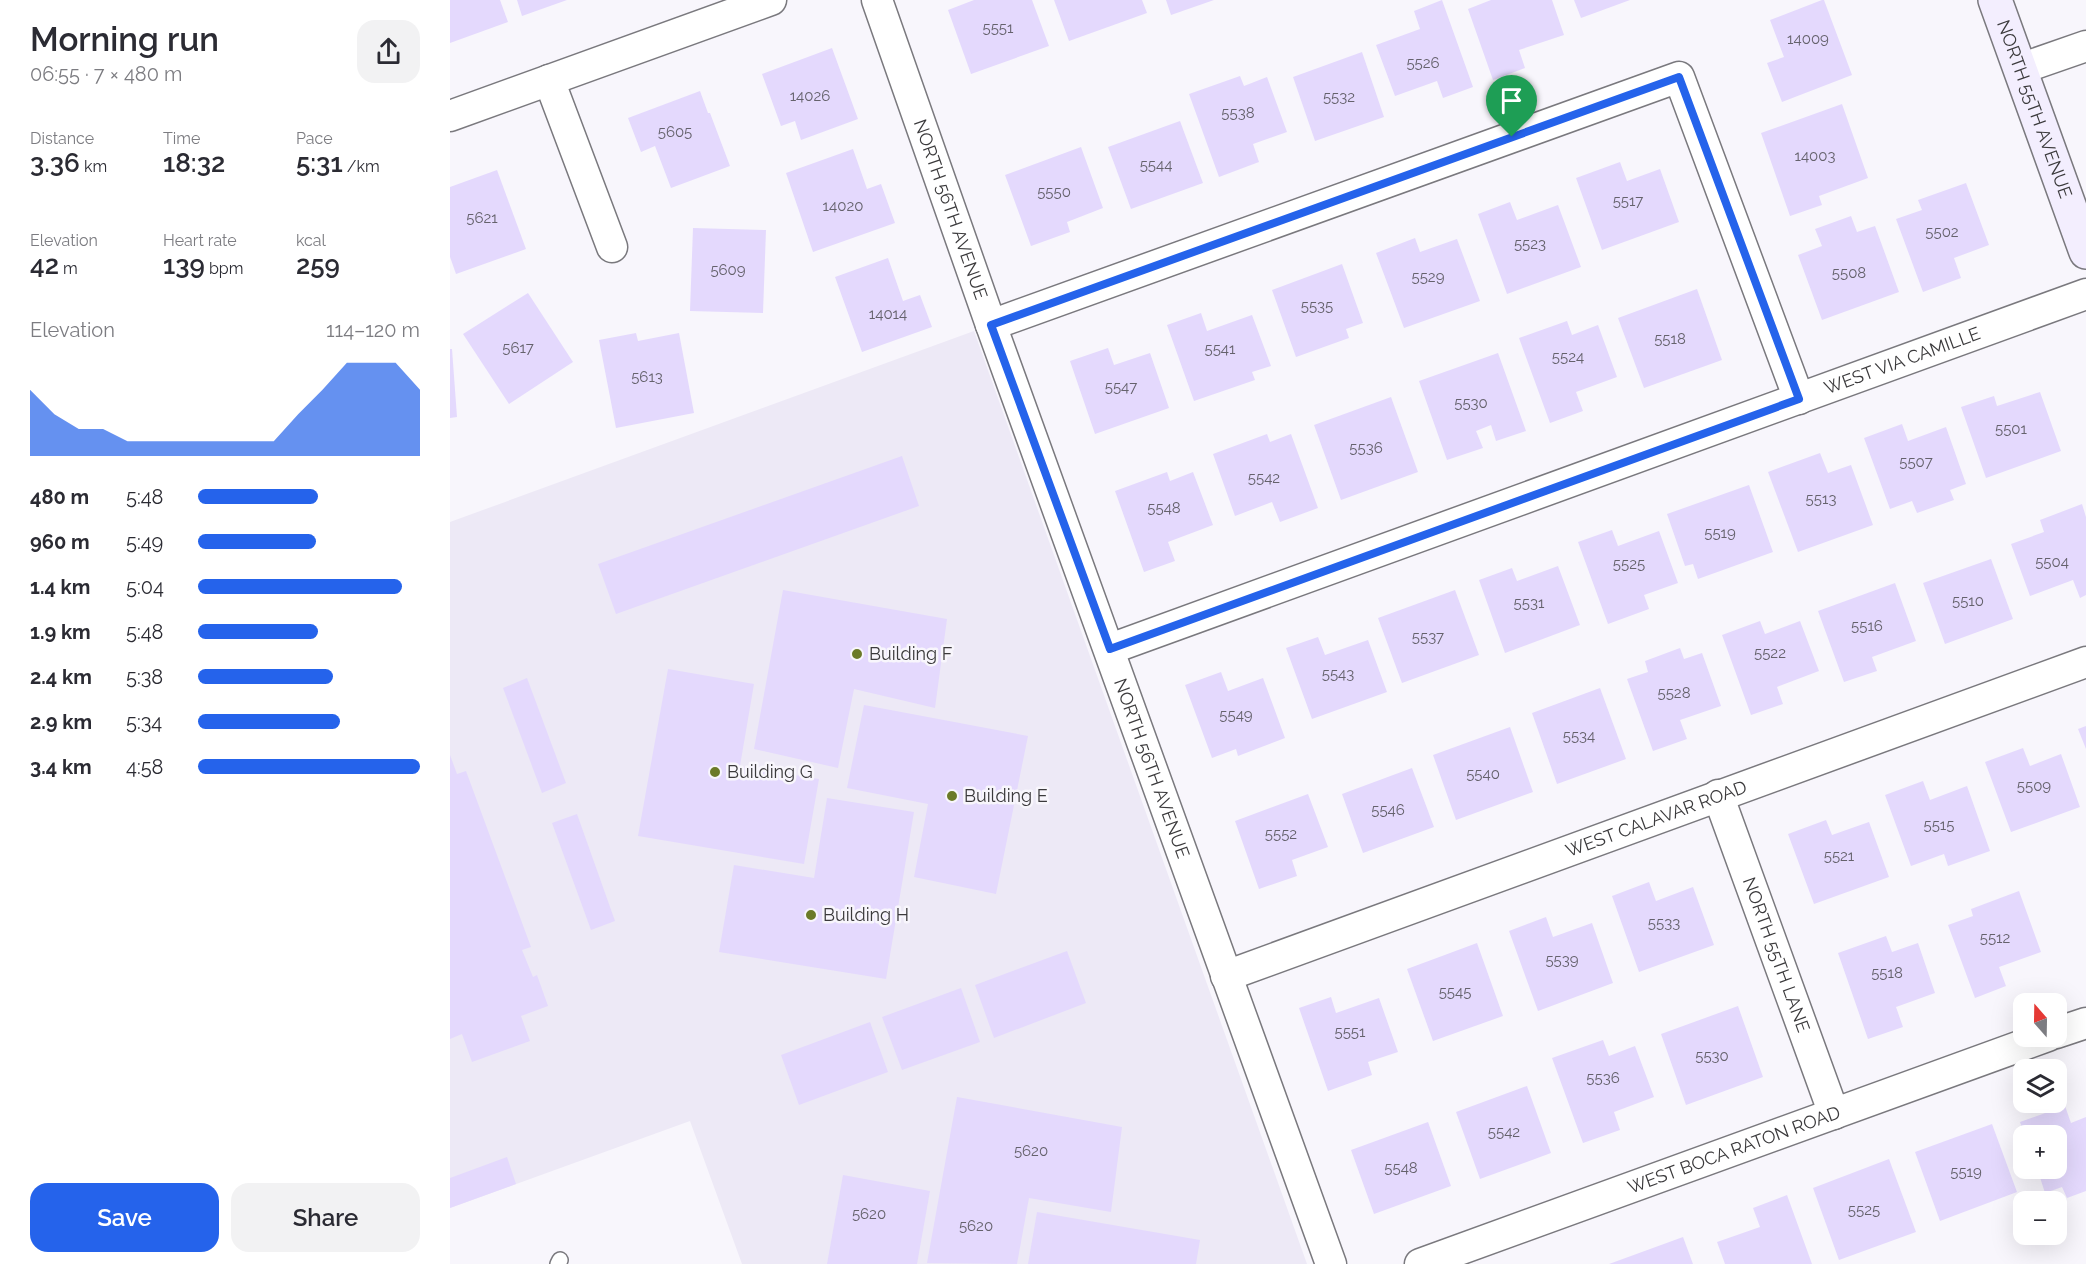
<!DOCTYPE html>
<meta charset="utf-8">
<style>
body{margin:0;font-family:Raleway,sans-serif;background:#f2f2f3;color:#2b2b33;height:100vh;display:flex;flex-direction:column;font-size:22px;white-space:nowrap}
*{box-sizing:border-box;margin:0}
p{font-size:20px;color:#7c7c81}
.icon{flex:none;width:33px;height:33px;fill:none;stroke:currentColor;stroke-width:2;stroke-linecap:round;stroke-linejoin:round}
.map{position:relative;flex:1;overflow:hidden}
.panel{display:flex;flex-direction:column;background:#fff;width:450px}
.panel>*{flex:none}
.needle{width:39px;rotate:340deg}
.buttons{position:absolute;left:1563px;top:993px;display:grid;gap:12px}
.buttons a{display:grid;place-items:center;width:54px;height:54px;border-radius:12px;background:#fff;box-shadow:0 6px 24px #0002;font-size:30px}
.pin{position:absolute;display:grid;place-items:center;width:51px;height:51px;color:#fff;margin:-62px -26px;border-radius:50% 50% 50% 0;rotate:-45deg;box-shadow:0 0 6px #0007}
.pin .icon{rotate:45deg}
.round{display:grid;place-items:center;flex:none;width:63px;height:63px;border-radius:18px;background:#f2f2f3}
.headline{display:flex;align-items:center;justify-content:space-between;height:102px;padding:0 30px}
h1{font-size:33px;font-weight:600;line-height:45px}
.stats{display:grid;grid-template-columns:repeat(3,1fr);gap:9px;height:102px;padding:6px 30px}
.stats div{display:grid;align-content:center}
.stats b{font-size:26px;font-weight:600}
.stats small{font-size:16px;font-weight:400}
.stats p{font-size:16px}
.chart{height:168px;padding:12px 30px}
.chart p{display:flex;justify-content:space-between}
.chart svg{width:100%;height:108px;margin-top:6px;fill:#2563eb;opacity:.7}
.action{display:flex;gap:12px;margin-top:auto;padding:12px 30px}
.action a{flex:1;height:69px;border-radius:18px;background:#2563eb;color:#fff;font-size:24px;font-weight:600;line-height:69px;text-align:center}
.action a+a{background:#f2f2f3;color:#2b2b33}
ul{padding:0 30px;list-style:none;font-size:20px}
li{display:grid;grid-template-columns:96px 72px 1fr;align-items:center;height:45px}
li i{height:15px;border-radius:8px;background:#2563eb}
main{display:flex;flex:1;min-height:0}
.map>svg:first-child{display:block}
.built{fill:#ede9f6}
.building{fill:#e4d9fd}
.lines{fill:none;stroke-linecap:round;stroke-linejoin:round}
.lane-casing{stroke:#7a797e;stroke-width:18}
.street-casing{stroke:#7a797e;stroke-width:33}
.secondary-casing{stroke:#7a797e;stroke-width:36}
.lane{stroke:#fff;stroke-width:15}
.street{stroke:#fff;stroke-width:30}
.secondary{stroke:#f3eefe;stroke-width:33}
.route-casing{stroke:#fff;stroke-width:12}
.route{stroke:#2563eb;stroke-width:8}
.poi-dot{fill:#6b7a28;stroke:#f8f6fc;stroke-width:2}
.labels{text-anchor:middle;stroke-width:5;stroke-linejoin:round;paint-order:stroke}
.number-label{font-size:15px;fill:#65626c}
.street-label{font-size:18px;fill:#3b3a3c;stroke:#f8f6fc}
.poi-label{font-size:18px;fill:#3b3a3c;stroke:#f8f6fc;text-anchor:start}
</style>
<main>
<section class="panel">
<div class="headline"><div><h1>Morning run</h1><p>06:55 · 7 × 480 m</p></div><a class="round"><svg class="icon" aria-label="share" viewBox="0 0 24 24"><path d="M12 15V3M7 8l5-5 5 5M5 13v7h14v-7"/></svg></a></div>
<div class="stats">
<div><p>Distance</p><b>3.36<small> km</small></b></div>
<div><p>Time</p><b>18:32</b></div>
<div><p>Pace</p><b>5:31<small> /km</small></b></div>
</div>
<div class="stats">
<div><p>Elevation</p><b>42<small> m</small></b></div>
<div><p>Heart rate</p><b>139<small> bpm</small></b></div>
<div><p>kcal</p><b>259</b></div>
</div>
<div class="chart"><p><span>Elevation</span>114–120 m</p>
<svg viewBox="0 0 160 44" preserveAspectRatio="none"><path d="M0 44V17L10 27L20 33L30 33L40 38L50 38L60 38L70 38L80 38L90 38L100 38L110 27L120 17L130 6L140 6L150 6L160 17V44z"/></svg>
</div>
<ul>
<li><b>480 m</b>5:48<i style="width:54%"></i></li>
<li><b>960 m</b>5:49<i style="width:53%"></i></li>
<li><b>1.4 km</b>5:04<i style="width:92%"></i></li>
<li><b>1.9 km</b>5:48<i style="width:54%"></i></li>
<li><b>2.4 km</b>5:38<i style="width:61%"></i></li>
<li><b>2.9 km</b>5:34<i style="width:64%"></i></li>
<li><b>3.4 km</b>4:58<i style="width:100%"></i></li>
</ul>
<div class="action"><a>Save</a><a>Share</a></div>
</section>
<div class="map">
<svg width="1636" height="1264" viewBox="0 0 1636 1264">
<rect width="100%" height="100%" fill="#f8f6fc"/>
<polygon class="built" points="524,331 857,1264 292,1264 240,1121 0,1208 0,522"/>
<g class="building">
<polygon points="0,0 50,0 58,22 0,43"/>
<polygon points="67,0 117,0 72,16"/>
<polygon points="524,0 582,0 599,46 521,74 498,10"/>
<polygon points="604,0 692,0 697,13 619,41"/>
<polygon points="716,0 764,0 721,15"/>
<polygon points="992,0 1023,87 993,98 987,81 945,96 926,45 970,29 964,11"/>
<polygon points="1041,0 1102,0 1114,35 1069,50 1075,68 1043,80 1018,9"/>
<polygon points="1124,0 1180,0 1131,18"/>
<polygon points="1372,0 1374,0 1402,75 1332,102 1317,63 1334,57 1320,20"/>
<polygon points="382,48 408,119 351,140 345,121 331,126 312,74"/>
<polygon points="912,52 934,117 865,141 843,77"/>
<polygon points="790,76 794,86 817,77 837,132 803,144 809,162 769,177 739,94"/>
<polygon points="250,91 258,113 260,113 280,166 221,188 205,146 191,152 178,118"/>
<polygon points="1392,104 1418,178 1369,196 1372,205 1340,216 1311,133"/>
<polygon points="730,121 753,183 681,209 658,147"/>
<polygon points="631,147 653,208 617,222 620,232 581,246 555,175"/>
<polygon points="403,149 417,189 431,184 445,223 363,252 336,173"/>
<polygon points="1170,162 1177,181 1210,169 1229,222 1152,250 1126,178"/>
<polygon points="47,170 76,249 6,274 0,257 0,187"/>
<polygon points="1516,183 1539,245 1504,258 1511,278 1473,292 1446,219 1472,210 1468,200"/>
<polygon points="1060,202 1067,220 1108,205 1131,267 1057,294 1028,214"/>
<polygon points="1401,216 1407,232 1425,226 1449,292 1372,320 1348,255 1372,246 1365,229"/>
<polygon points="243,228 316,230 313,313 240,311"/>
<polygon points="965,238 970,252 1007,239 1030,301 954,328 926,253"/>
<polygon points="438,258 453,301 470,295 482,327 412,352 385,277"/>
<polygon points="892,264 913,323 896,329 899,338 846,357 822,290"/>
<polygon points="1247,289 1272,360 1194,388 1168,318"/>
<polygon points="78,293 123,362 59,404 13,334"/>
<polygon points="751,313 757,331 802,315 821,366 802,372 805,380 744,401 717,325"/>
<polygon points="1117,321 1122,335 1148,325 1167,377 1126,392 1133,411 1100,423 1069,338"/>
<polygon points="186,333 188,341 229,333 244,413 166,428 149,340"/>
<polygon points="658,348 664,365 700,353 719,408 645,434 620,361"/>
<polygon points="0,349 2,349 7,417 0,418"/>
<polygon points="1048,353 1076,431 1046,441 1041,425 1026,431 1033,448 997,460 969,381"/>
<polygon points="1590,392 1611,451 1536,478 1511,407 1544,396 1547,406"/>
<polygon points="941,397 968,472 891,500 864,425"/>
<polygon points="1452,424 1458,441 1496,427 1516,484 1500,490 1504,500 1467,513 1462,501 1440,509 1414,438"/>
<polygon points="817,434 820,442 841,434 868,508 830,522 822,502 785,516 763,454"/>
<polygon points="1370,453 1378,473 1401,465 1423,525 1348,552 1318,472"/>
<polygon points="452,456 469,506 166,614 148,564"/>
<polygon points="717,472 720,481 743,472 763,525 718,542 725,561 694,572 665,491"/>
<polygon points="1299,485 1323,552 1248,579 1243,564 1235,566 1217,514"/>
<polygon points="1632,504 1636,517 1636,595 1630,598 1623,580 1580,596 1561,544 1594,532 1590,520"/>
<polygon points="1162,530 1168,546 1209,531 1228,583 1194,595 1199,609 1158,624 1128,542"/>
<polygon points="1541,559 1563,619 1495,644 1473,583"/>
<polygon points="1108,566 1130,625 1055,653 1029,580 1062,568 1067,581"/>
<polygon points="1445,583 1466,641 1422,657 1427,671 1394,682 1368,611"/>
<polygon points="333,590 497,619 485,708 404,689 388,768 304,749"/>
<polygon points="1005,590 1029,655 952,683 928,618"/>
<polygon points="1310,621 1315,634 1350,621 1369,671 1327,687 1333,704 1301,715 1272,635"/>
<polygon points="868,637 875,655 918,640 937,692 862,719 836,648"/>
<polygon points="1230,648 1234,659 1252,653 1271,706 1230,720 1237,739 1203,751 1177,679 1198,672 1195,661"/>
<polygon points="218,669 304,684 290,766 369,779 354,864 188,836"/>
<polygon points="771,672 778,691 813,678 835,738 788,756 786,749 762,758 735,685"/>
<polygon points="77,678 116,783 92,793 53,688"/>
<polygon points="1150,688 1176,759 1107,784 1082,713"/>
<polygon points="414,705 578,736 546,894 464,877 478,804 397,788"/>
<polygon points="1636,726 1636,749 1628,729"/>
<polygon points="1060,727 1083,792 1006,820 983,755"/>
<polygon points="1573,748 1580,766 1611,754 1630,807 1561,832 1535,762"/>
<polygon points="0,755 7,774 16,771 81,947 72,950 83,977 87,975 98,1006 71,1016 80,1041 22,1062 12,1034 0,1039"/>
<polygon points="962,768 984,827 913,853 892,794"/>
<polygon points="1473,781 1480,800 1517,786 1540,851 1498,866 1494,854 1461,866 1435,795"/>
<polygon points="858,794 878,847 842,860 847,876 809,889 785,821"/>
<polygon points="377,798 464,812 436,979 269,952 284,865 364,878"/>
<polygon points="127,814 165,921 141,930 102,823"/>
<polygon points="1376,820 1382,835 1419,822 1439,877 1364,904 1338,834"/>
<polygon points="1199,882 1206,901 1243,887 1264,945 1189,972 1162,896"/>
<polygon points="1569,891 1591,952 1549,967 1556,986 1525,998 1498,925 1523,916 1521,909"/>
<polygon points="1096,917 1103,937 1142,923 1163,983 1088,1011 1059,931"/>
<polygon points="1436,936 1442,952 1468,943 1485,993 1446,1007 1453,1027 1418,1039 1388,953"/>
<polygon points="1027,943 1053,1016 983,1041 957,969"/>
<polygon points="617,951 636,1003 544,1038 525,985"/>
<polygon points="511,988 530,1042 452,1070 432,1017"/>
<polygon points="881,997 886,1013 929,998 948,1052 918,1062 922,1075 878,1091 849,1008"/>
<polygon points="1288,1006 1313,1077 1236,1105 1211,1034"/>
<polygon points="420,1022 438,1072 349,1105 331,1055"/>
<polygon points="1153,1040 1159,1056 1185,1046 1204,1097 1164,1112 1170,1130 1133,1143 1102,1058"/>
<polygon points="1077,1086 1101,1153 1030,1179 1006,1112"/>
<polygon points="507,1097 672,1127 661,1212 579,1198 567,1264 477,1263"/>
<polygon points="1615,1106 1621,1123 1636,1117 1636,1191 1617,1198 1612,1187 1595,1193 1587,1168 1606,1168 1606,1136 1575,1136 1570,1122"/>
<polygon points="978,1122 1001,1186 924,1214 901,1150"/>
<polygon points="1542,1124 1567,1192 1490,1221 1465,1152"/>
<polygon points="57,1157 66,1184 0,1208 0,1178"/>
<polygon points="1439,1159 1466,1232 1389,1260 1363,1188"/>
<polygon points="393,1175 480,1191 467,1264 377,1264"/>
<polygon points="1337,1195 1362,1264 1275,1264 1267,1242 1310,1227 1303,1208"/>
<polygon points="587,1212 750,1240 746,1264 578,1264"/>
<polygon points="1233,1237 1243,1264 1159,1264"/>
</g>
<g class="lines">
<defs>
<polyline id="lane" points="108,1264 110,1260"/>
<g id="street">
<path id="s1" d="M427,0L541,325L881,1264"/>
<polyline points="1570,69 1636,46"/>
<polyline points="99,80 162,247"/>
<polyline points="0,116 321,0"/>
<polyline points="541,325 1229,77 1349,399"/>
<path id="s2" d="M660,649L1636,294"/>
<path id="s3" d="M1268,795L1384,1114"/>
<path id="s4" d="M776,976L1636,662"/>
<polyline points="1606,1033 1636,1023"/>
<path id="s5" d="M970,1264L1598,1036"/>
</g>
<g id="secondary">
<path id="s6" d="M1545,0L1636,252"/>
</g>
</defs>
<use href="#lane" class="lane-casing"/>
<use href="#street" class="street-casing"/>
<use href="#secondary" class="secondary-casing"/>
<use href="#lane" class="lane"/>
<use href="#street" class="street"/>
<use href="#secondary" class="secondary"/>
</g>
<g class="lines">
<defs>
<polygon id="route" points="1229,77 1349,399 660,649 541,325"/>
</defs>
<use href="#route" class="route-casing"/>
<use href="#route" class="route"/>
</g>
<g class="poi-dot">
<circle cx="407" cy="654" r="6"/>
<circle cx="265" cy="772" r="6"/>
<circle cx="502" cy="796" r="6"/>
<circle cx="361" cy="915" r="6"/>
</g>
<g class="labels">
<g class="number-label">
<text x="548" y="33">5551</text>
<text x="1358" y="44">14009</text>
<text x="973" y="68">5526</text>
<text x="360" y="101">14026</text>
<text x="889" y="102">5532</text>
<text x="788" y="118">5538</text>
<text x="225" y="137">5605</text>
<text x="1365" y="161">14003</text>
<text x="706" y="170">5544</text>
<text x="604" y="197">5550</text>
<text x="1178" y="206">5517</text>
<text x="393" y="211">14020</text>
<text x="32" y="223">5621</text>
<text x="1492" y="237">5502</text>
<text x="1080" y="249">5523</text>
<text x="278" y="275">5609</text>
<text x="1399" y="278">5508</text>
<text x="978" y="282">5529</text>
<text x="867" y="311">5535</text>
<text x="438" y="319">14014</text>
<text x="1220" y="344">5518</text>
<text x="68" y="353">5617</text>
<text x="770" y="354">5541</text>
<text x="1118" y="362">5524</text>
<text x="197" y="382">5613</text>
<text x="671" y="392">5547</text>
<text x="1021" y="408">5530</text>
<text x="1561" y="434">5501</text>
<text x="916" y="453">5536</text>
<text x="1466" y="467">5507</text>
<text x="814" y="483">5542</text>
<text x="1371" y="504">5513</text>
<text x="714" y="513">5548</text>
<text x="1270" y="538">5519</text>
<text x="1602" y="567">5504</text>
<text x="1179" y="569">5525</text>
<text x="1518" y="606">5510</text>
<text x="1079" y="608">5531</text>
<text x="1417" y="631">5516</text>
<text x="978" y="642">5537</text>
<text x="1320" y="658">5522</text>
<text x="888" y="679">5543</text>
<text x="1224" y="698">5528</text>
<text x="786" y="720">5549</text>
<text x="1129" y="741">5534</text>
<text x="1033" y="779">5540</text>
<text x="1584" y="791">5509</text>
<text x="938" y="815">5546</text>
<text x="1489" y="830">5515</text>
<text x="831" y="839">5552</text>
<text x="1389" y="861">5521</text>
<text x="1214" y="928">5533</text>
<text x="1545" y="943">5512</text>
<text x="1112" y="965">5539</text>
<text x="1437" y="978">5518</text>
<text x="1005" y="997">5545</text>
<text x="900" y="1037">5551</text>
<text x="1262" y="1061">5530</text>
<text x="1153" y="1083">5536</text>
<text x="1054" y="1137">5542</text>
<text x="581" y="1156">5620</text>
<text x="951" y="1173">5548</text>
<text x="1516" y="1177">5519</text>
<text x="1414" y="1215">5525</text>
<text x="419" y="1219">5620</text>
<text x="526" y="1231">5620</text>
</g>
<g class="street-label">
<text dy="6" stroke="none"><textPath href="#s6" startOffset="116">NORTH 55TH AVENUE</textPath></text>
<text dy="6" stroke="none"><textPath href="#s1" startOffset="222">NORTH 56TH AVENUE</textPath></text>
<text dy="6" stroke="none"><textPath href="#s2" startOffset="843">WEST VIA CAMILLE</textPath></text>
<text dy="6" stroke="none"><textPath href="#s1" startOffset="816">NORTH 56TH AVENUE</textPath></text>
<text dy="6" stroke="none"><textPath href="#s4" startOffset="458">WEST CALAVAR ROAD</textPath></text>
<text dy="6" stroke="none"><textPath href="#s3" startOffset="170">NORTH 55TH LANE</textPath></text>
<text dy="6" stroke="none"><textPath href="#s5" startOffset="334">WEST BOCA RATON ROAD</textPath></text>
</g>
<g class="poi-label">
<text x="419" y="660">Building F</text>
<text x="277" y="778">Building G</text>
<text x="514" y="802">Building E</text>
<text x="373" y="921">Building H</text>
</g>
</g>
</svg>
<div class="buttons">
<a><svg class="needle" viewBox="-14 -14 28 28"><path d="M0-13l5 13h-10z" fill="#e53935"/><path d="M0 13l5-13h-10z" fill="#7c7c81"/></svg></a>
<a><svg class="icon" aria-label="layers" viewBox="0 0 24 24"><path d="M12 4l9 5-9 5-9-5zM3 14l9 5 9-5"/></svg></a>
<a>+</a>
<a>−</a>
</div>
<div class="pin" style="left:1062px;top:137px;background:#1e9e55"><svg class="icon" aria-label="arrive" viewBox="0 0 24 24"><path d="M6 21V4h12l-3 4 3 4H6"/></svg></div>
</div>
</main>
